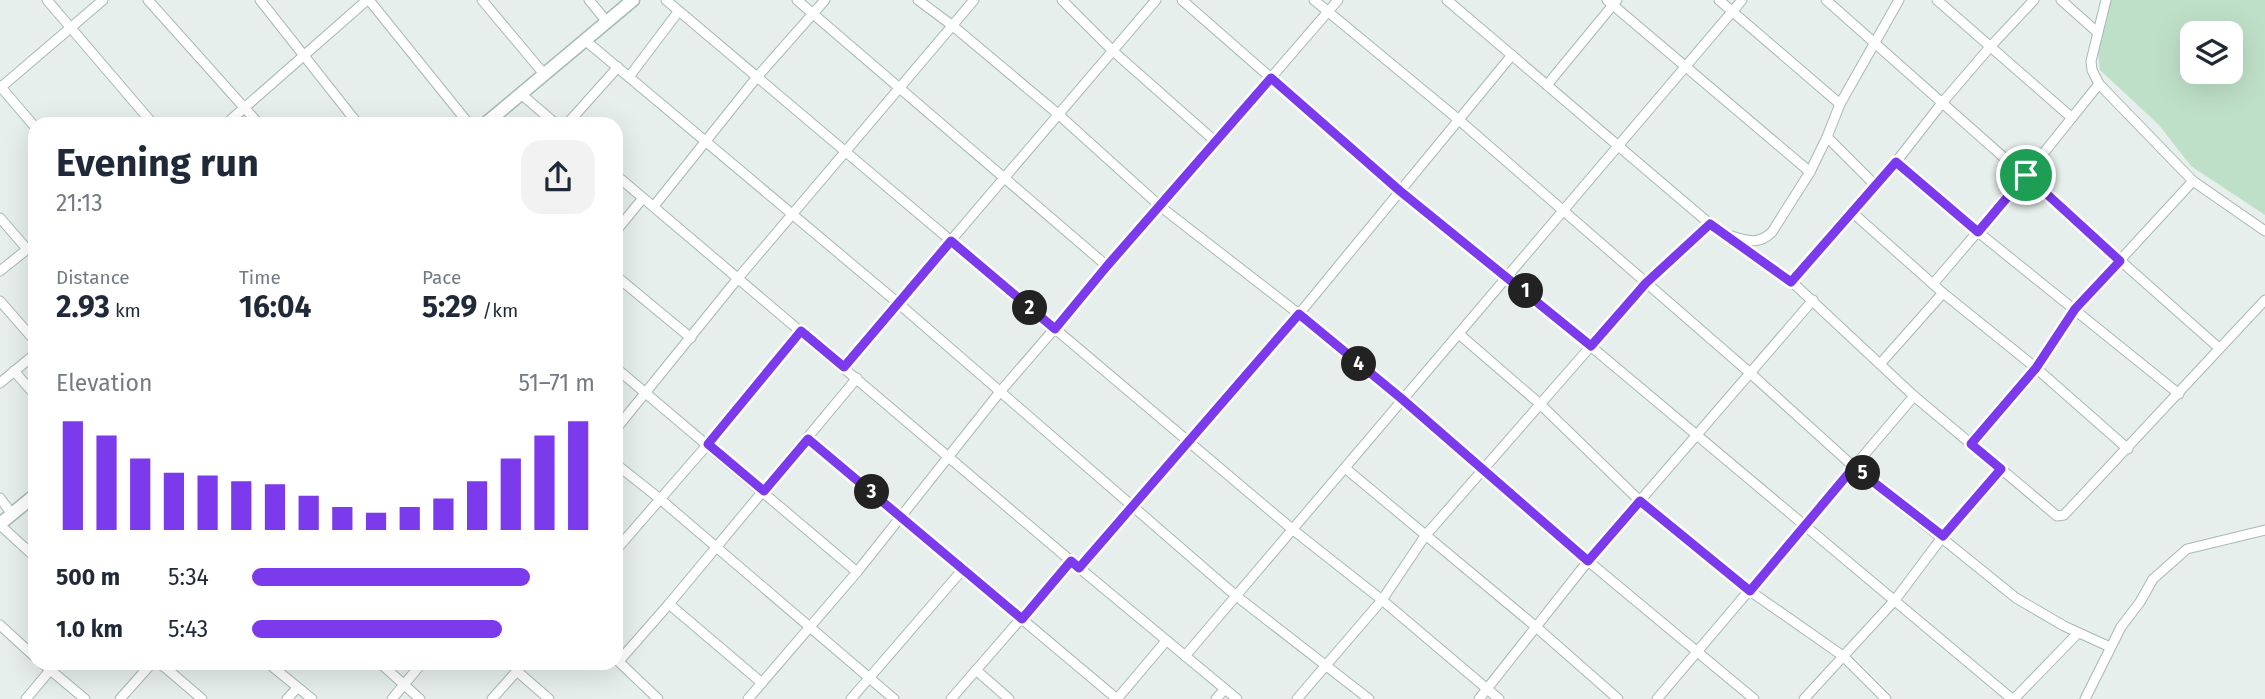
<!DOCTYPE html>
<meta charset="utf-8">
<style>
body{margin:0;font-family:"Fira Sans",sans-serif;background:#f2f2f3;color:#1f2937;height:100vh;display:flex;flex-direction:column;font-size:26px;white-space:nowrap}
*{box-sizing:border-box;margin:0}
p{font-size:23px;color:#747a83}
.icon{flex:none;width:38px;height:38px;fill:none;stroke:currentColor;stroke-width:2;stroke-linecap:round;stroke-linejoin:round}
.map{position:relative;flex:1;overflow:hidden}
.drawer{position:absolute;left:28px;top:117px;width:595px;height:553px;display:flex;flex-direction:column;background:#fff;border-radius:21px;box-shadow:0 7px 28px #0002}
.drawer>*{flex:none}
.fabs{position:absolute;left:2180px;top:21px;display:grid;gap:14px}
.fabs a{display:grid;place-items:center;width:63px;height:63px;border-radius:14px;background:#fff;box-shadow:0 7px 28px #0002;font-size:35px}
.pin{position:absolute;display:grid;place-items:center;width:60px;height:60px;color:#fff;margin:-30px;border:4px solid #fff;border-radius:50%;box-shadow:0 2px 7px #0007}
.km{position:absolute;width:35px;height:35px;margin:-18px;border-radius:50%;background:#222;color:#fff;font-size:19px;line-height:35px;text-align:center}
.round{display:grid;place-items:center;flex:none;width:74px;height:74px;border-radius:21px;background:#f2f2f3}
.overview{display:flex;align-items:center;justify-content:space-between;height:119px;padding:0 28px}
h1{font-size:38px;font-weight:700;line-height:52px}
.stats{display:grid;grid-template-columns:repeat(3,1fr);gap:10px;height:119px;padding:7px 28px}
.stats div{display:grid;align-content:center}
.stats b{font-size:30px;font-weight:700}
.stats small{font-size:19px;font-weight:400}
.stats p{font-size:19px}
.chart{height:196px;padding:14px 28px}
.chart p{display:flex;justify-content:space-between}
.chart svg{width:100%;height:126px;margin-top:7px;stroke:#7c3aed;stroke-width:6}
ul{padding:0 28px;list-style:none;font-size:23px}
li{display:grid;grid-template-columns:112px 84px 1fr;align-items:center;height:52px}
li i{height:18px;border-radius:9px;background:#7c3aed}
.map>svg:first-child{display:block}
.green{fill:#bfe0c8;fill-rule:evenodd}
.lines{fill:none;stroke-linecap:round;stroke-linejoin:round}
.street-casing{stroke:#a8b8b2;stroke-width:11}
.secondary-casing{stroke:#a4bbb3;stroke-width:15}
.street{stroke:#fff;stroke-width:9}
.secondary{stroke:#fff;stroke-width:12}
.route-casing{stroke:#fff;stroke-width:14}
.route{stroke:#7c3aed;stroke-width:9}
</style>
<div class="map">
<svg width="2265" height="699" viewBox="0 0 2265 699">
<rect width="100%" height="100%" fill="#e6efeb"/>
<path class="green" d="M2110,0H2265V215L2191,166L2159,125L2100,70L2098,53ZM2193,33H2231V72H2193Z"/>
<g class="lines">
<defs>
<g id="street">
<polyline points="47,0 153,124"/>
<polyline points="148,0 259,124"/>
<polyline points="260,0 358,124"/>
<polyline points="369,0 469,124"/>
<polyline points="482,0 544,74"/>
<polyline points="589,0 607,22"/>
<polyline points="666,0 1292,529 1382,600 1499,699"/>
<polyline points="797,0 1107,266"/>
<polyline points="918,0 953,26 1058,114 1161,207 1299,314 1402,399 1588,561 1754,699"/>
<polyline points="1062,0 1113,51 1216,142"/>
<polyline points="1182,0 1400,191 1508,277 2012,699"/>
<polyline points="1314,0 1459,120 1749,372 1854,467 2016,598 2064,626 2110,647"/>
<polyline points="1447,0 1710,224 1792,282 1914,396 2057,516 2064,515 2265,300"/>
<polyline points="1607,0 1810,172"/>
<polyline points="1719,0 1840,104"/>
<polyline points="1826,0 2219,348"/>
<polyline points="1937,0 2071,117"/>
<polyline points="2061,0 2097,32"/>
<polyline points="586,41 898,303 1235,595 1369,699"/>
<polyline points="629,77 678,12"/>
<polyline points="2099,84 2193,181 2265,231"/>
<polyline points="1547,85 1617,0"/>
<polyline points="0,86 35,127"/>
<polyline points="0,88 103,0"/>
<polyline points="521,94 556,124"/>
<polyline points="226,124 367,0"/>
<polyline points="567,124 618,67"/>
<polyline points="1827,137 1876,186"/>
<polyline points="1896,162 1978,232 2179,394"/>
<polyline points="616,175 1071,561 1237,699"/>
<polyline points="654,206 757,77 825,0"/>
<polyline points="1853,213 1943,293 2036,368 2128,449"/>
<polyline points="0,218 27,249"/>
<polyline points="616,231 643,198"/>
<path d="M1731,236C1748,241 1759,245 1772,232L1810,172L1827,137L1840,104L1899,0"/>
<polyline points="0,271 35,243"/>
<polyline points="616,276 691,338"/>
<polyline points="1792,282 1896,162 1942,103 1990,47 2034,0"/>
<polyline points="1933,284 2026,175 2099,84 2092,70 2091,61 2106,0"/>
<polyline points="0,301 35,341"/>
<polyline points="1459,334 1540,404 1640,501 1750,591 1843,656 1886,699"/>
<polyline points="1880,364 1943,293"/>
<polyline points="843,367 1156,0"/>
<polyline points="616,368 857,572"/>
<polyline points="14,371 35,395"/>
<polyline points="0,383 35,354"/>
<polyline points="616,429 739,277 974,0"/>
<polyline points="808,439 1117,699"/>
<polyline points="1971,444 2036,368 2075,309 2193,181"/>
<polyline points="616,464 660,499 894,699"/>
<polyline points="1345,468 1535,626 1618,699"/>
<polyline points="0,498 12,514"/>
<polyline points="0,525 35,557"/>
<polyline points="616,550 708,444 801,331"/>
<polyline points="1079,568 1299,314 1512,55"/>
<polyline points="669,604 762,683"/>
<polyline points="0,625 35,657"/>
<polyline points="1185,656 1742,0"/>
<polyline points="616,659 658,699"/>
<polyline points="619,661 669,604 857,378"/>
<polyline points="42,663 85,699"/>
<polyline points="158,663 167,669 202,699"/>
<polyline points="268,663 312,699"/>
<polyline points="380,663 420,699"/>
<polyline points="976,670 1009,699"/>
<polyline points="518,672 549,699"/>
<polyline points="26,699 56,663"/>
<polyline points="120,699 152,663"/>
<polyline points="287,699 297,688"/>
<polyline points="392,699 422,663"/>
<polyline points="492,699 524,663"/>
<polyline points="748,699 857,572 999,393 1338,0"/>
<polyline points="851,699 964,568"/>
<polyline points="951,699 1071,561"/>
<polyline points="1117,699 1166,641"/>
<polyline points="1216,699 1225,689"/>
<polyline points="1297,699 1382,600 1425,536 1591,346 1646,283 1710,224"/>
<polyline points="1479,699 1588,561 1813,300"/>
<polyline points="1657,699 1914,396"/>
<polyline points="1804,699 1895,600 1943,536 2001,469"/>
<polyline points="2014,699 2078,633"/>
<polyline points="2085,699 2121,627 2140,602 2153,579 2187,549 2265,530"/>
</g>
<g id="secondary">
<polyline points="485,124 633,0"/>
<polyline points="0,524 35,495"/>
</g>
</defs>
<use href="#street" class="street-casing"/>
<use href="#secondary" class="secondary-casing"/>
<use href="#street" class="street"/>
<use href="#secondary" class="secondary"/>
</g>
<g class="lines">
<defs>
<polygon id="route" points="1271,78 1400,191 1591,346 1646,283 1710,224 1791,282 1896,162 1978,232 2026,175 2120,261 2075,309 2036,368 1971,444 2001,469 1943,536 1854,467 1750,591 1640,501 1588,561 1402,399 1299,314 1079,568 1071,561 1022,619 808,439 764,491 708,444 801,331 844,367 951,241 1055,329 1107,266"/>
</defs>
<use href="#route" class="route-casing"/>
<use href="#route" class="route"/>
</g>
</svg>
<div class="fabs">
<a><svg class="icon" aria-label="layers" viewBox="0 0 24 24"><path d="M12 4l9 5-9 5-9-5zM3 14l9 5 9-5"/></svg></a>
</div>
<div class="pin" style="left:2026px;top:175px;background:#1e9e55"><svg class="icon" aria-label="arrive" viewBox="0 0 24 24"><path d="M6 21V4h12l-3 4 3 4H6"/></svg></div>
<b class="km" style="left:1526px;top:291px">1</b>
<b class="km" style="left:1030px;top:308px">2</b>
<b class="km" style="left:872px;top:492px">3</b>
<b class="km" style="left:1359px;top:364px">4</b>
<b class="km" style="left:1863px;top:473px">5</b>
<section class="drawer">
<div class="overview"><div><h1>Evening run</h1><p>21:13</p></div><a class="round"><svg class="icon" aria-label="share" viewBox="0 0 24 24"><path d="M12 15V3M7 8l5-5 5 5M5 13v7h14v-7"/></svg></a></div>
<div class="stats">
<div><p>Distance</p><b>2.93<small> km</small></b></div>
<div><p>Time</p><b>16:04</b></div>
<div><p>Pace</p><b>5:29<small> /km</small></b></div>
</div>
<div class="chart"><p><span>Elevation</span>51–71 m</p>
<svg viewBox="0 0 160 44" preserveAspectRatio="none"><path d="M5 44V6M15 44V11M25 44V19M35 44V24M45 44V25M55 44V27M65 44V28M75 44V32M85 44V36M95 44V38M105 44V36M115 44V33M125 44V27M135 44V19M145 44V11M155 44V6"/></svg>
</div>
<ul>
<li><b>500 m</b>5:34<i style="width:81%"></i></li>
<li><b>1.0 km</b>5:43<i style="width:73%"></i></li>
</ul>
</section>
</div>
